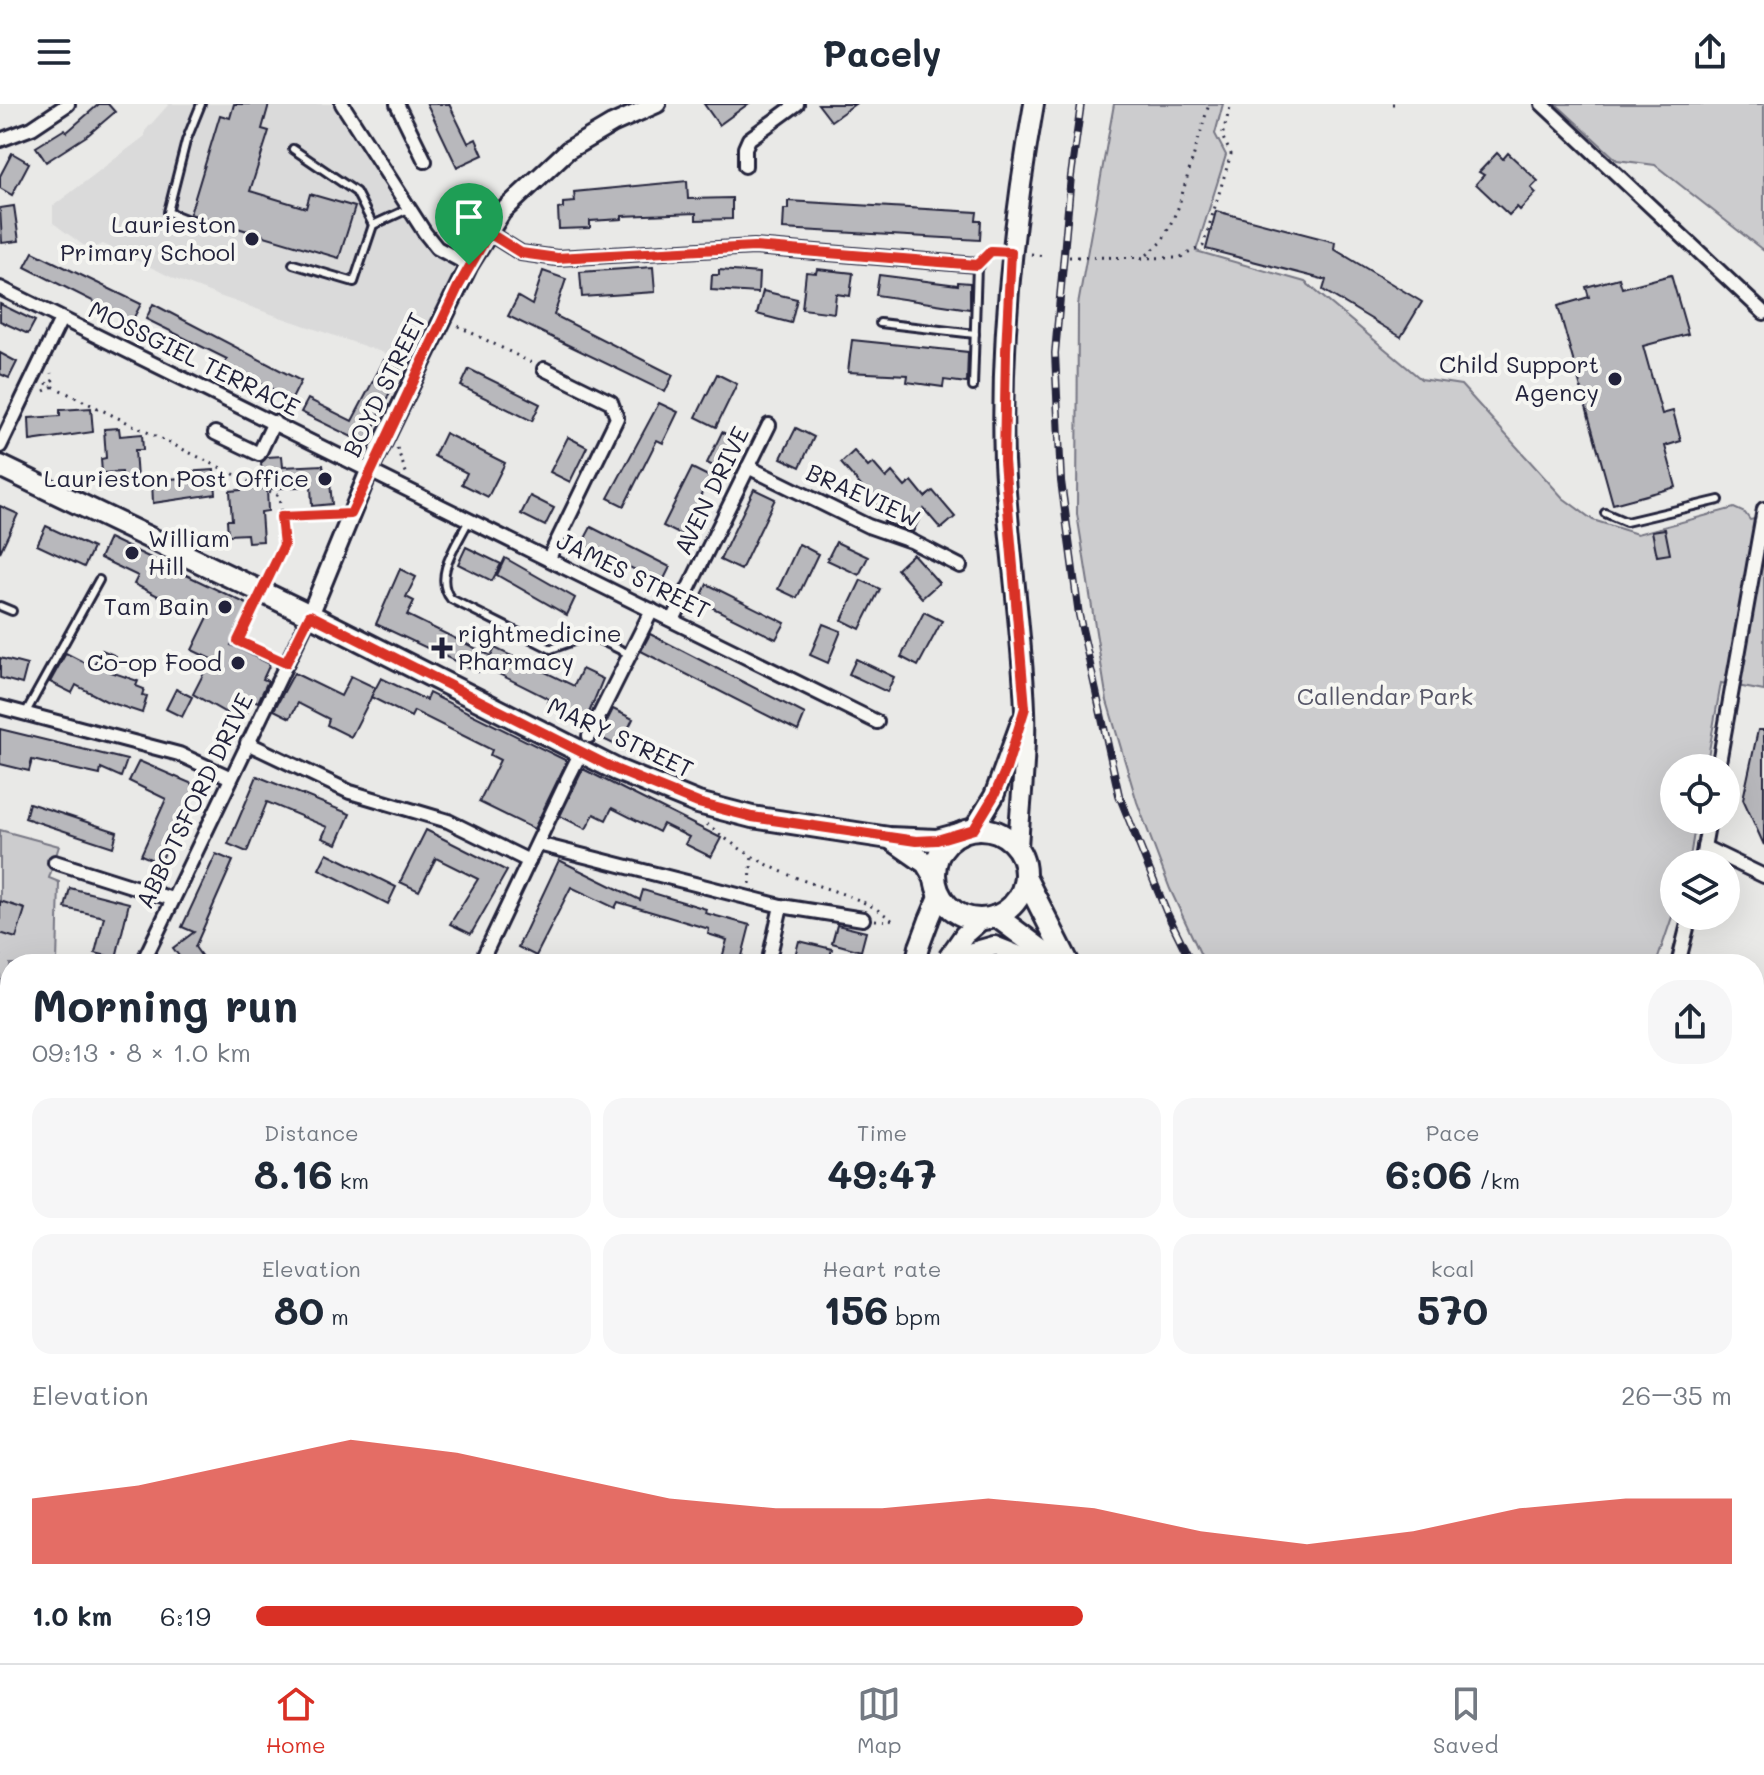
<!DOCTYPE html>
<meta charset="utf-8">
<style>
body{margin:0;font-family:Mali,sans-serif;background:#f6f6f7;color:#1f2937;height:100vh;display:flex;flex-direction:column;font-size:30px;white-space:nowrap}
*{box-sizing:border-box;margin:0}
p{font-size:26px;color:#747a83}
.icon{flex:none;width:44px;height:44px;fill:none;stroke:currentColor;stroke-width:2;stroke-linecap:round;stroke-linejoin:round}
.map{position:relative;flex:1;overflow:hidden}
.side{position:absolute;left:0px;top:850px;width:1764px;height:710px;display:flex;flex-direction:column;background:#fff;border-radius:32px 32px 0 0;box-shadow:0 8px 32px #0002}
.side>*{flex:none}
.tools{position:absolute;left:1660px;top:650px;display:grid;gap:16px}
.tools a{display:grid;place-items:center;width:80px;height:80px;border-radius:50%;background:#fff;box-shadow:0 8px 32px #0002;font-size:40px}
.pin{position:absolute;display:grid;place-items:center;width:68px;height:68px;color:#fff;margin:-82px -34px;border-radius:50% 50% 50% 0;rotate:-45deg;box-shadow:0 0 8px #0007}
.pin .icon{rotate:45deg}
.round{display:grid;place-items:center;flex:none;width:84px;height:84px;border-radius:32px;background:#f6f6f7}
.headline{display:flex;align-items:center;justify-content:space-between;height:136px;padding:0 32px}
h1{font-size:44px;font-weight:800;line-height:60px}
.stats{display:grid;grid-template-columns:repeat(3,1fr);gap:12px;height:136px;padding:8px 32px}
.stats div{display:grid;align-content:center;border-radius:20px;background:#f6f6f7;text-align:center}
.stats b{font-size:40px;font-weight:800}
.stats small{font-size:22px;font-weight:400}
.stats p{font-size:22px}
.chart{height:224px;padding:16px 32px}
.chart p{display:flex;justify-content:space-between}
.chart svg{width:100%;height:144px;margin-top:8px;fill:#d93025;opacity:.7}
ul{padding:0 32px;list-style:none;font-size:26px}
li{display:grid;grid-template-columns:128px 96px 1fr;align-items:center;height:60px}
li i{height:20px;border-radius:10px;background:#d93025}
header{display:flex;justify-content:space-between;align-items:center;height:104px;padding:0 32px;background:#fff;font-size:36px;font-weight:800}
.tab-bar{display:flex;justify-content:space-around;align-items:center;height:112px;border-top:2px solid #e0e1e3;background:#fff;font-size:22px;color:#747a83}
.tab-bar a{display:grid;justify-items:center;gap:4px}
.tab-bar .selected{color:#d93025}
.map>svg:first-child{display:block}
.built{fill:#dadada}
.green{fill:#ccccce;stroke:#777784;stroke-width:2}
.building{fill:#b8b8bc;stroke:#22223b;stroke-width:2}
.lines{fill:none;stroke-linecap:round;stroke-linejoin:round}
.service-casing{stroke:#22223b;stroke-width:12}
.minor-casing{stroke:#22223b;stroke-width:18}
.tertiary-casing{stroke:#22223b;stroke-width:22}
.secondary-casing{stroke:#22223b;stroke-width:24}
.primary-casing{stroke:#22223b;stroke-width:26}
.path{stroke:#22223b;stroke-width:3;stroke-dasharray:2 6;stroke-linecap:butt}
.service{stroke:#f6f6f2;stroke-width:6}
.minor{stroke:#f6f6f2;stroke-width:12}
.tertiary{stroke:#f6f6f2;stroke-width:16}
.secondary{stroke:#f6f6f2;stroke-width:18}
.primary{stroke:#f6f6f2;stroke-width:20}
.rail-casing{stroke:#22223b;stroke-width:8}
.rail{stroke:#f6f6f2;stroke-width:5;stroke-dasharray:15;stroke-linecap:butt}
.secondary-bridge-casing{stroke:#22223b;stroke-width:24;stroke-linecap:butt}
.secondary-bridge{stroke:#f6f6f2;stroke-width:18}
.route-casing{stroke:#fff;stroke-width:16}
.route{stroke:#d93025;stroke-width:10}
.poi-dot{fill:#22223b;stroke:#f6f6f2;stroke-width:3}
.labels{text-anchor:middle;stroke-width:8;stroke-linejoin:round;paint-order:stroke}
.poi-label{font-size:24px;fill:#22223b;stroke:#f6f6f2;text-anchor:end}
.street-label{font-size:24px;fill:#22223b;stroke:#f6f6f2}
.park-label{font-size:24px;fill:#555567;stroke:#f6f6f2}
</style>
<header><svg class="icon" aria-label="menu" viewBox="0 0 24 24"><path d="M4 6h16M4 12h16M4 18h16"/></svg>Pacely<svg class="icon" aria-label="share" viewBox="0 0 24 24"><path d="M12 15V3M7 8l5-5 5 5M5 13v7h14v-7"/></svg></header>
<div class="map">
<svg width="1764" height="1559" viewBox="0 0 1764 1559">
<rect width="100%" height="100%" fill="#e9e9e7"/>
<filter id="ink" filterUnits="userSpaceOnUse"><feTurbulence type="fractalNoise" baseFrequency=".0125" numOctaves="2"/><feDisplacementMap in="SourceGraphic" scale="16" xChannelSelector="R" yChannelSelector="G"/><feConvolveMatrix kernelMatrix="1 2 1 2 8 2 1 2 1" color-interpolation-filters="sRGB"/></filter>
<g filter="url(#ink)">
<polygon class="built" points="169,0 342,0 425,129 469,161 422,262 219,192 175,175 103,140 95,143 83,141 53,119 53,102 145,32 145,27"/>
<g class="green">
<polygon points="1114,0 1223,0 1215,30 1226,51 1196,147 1305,178 1421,275 1461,281 1563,394 1593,416 1637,430 1734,404 1745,409 1750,416 1764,413 1764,587 1721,579 1706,664 1674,664 1674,716 1696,716 1689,760 1674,760 1674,807 1656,860 1205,860 1170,785 1137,698 1107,597 1077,410 1078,201"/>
<polygon points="1556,0 1764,0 1764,147 1655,61 1617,56"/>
<polygon points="0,726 59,742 49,774 59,778 57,860 10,860 10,1387 0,1386"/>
<polygon points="1754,995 1764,1000 1764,1167 1754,1164"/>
<polygon points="1754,1211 1764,1216 1764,1504 1754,1495"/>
<polygon points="0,1462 10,1465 10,1550 284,1550 312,1559 0,1559"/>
<polygon points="1754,1537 1764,1546 1764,1559 1324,1559 1327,1550 1754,1550"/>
<polygon points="471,1550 588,1550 579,1556 498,1559"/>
<polygon points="725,1550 1047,1550 1044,1559 710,1559"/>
</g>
<g class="building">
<polygon points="99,0 108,0 115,8 88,31 46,58 36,43 65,25 67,28"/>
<polygon points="234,0 269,0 262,25 269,27 250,87 306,104 310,90 355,103 339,154 190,110 220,11 230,14"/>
<polygon points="427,0 449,0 468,39 476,35 483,51 457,63"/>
<polygon points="704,0 748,0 719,21"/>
<polygon points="818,0 855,0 831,17"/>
<polygon points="12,49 29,59 12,91 0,84 0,72"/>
<polygon points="1497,49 1503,55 1508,49 1538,77 1531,84 1536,89 1520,106 1517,103 1509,111 1476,80 1484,71 1479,68"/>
<polygon points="687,77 688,95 732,94 732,115 696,116 696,109 622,112 622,115 590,117 590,124 559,125 558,105 563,104 563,99 575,98 574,88"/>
<polygon points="788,97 977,108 976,116 981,116 980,136 783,125 784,105 788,105"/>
<polygon points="14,102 19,137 2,139 0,104"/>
<polygon points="1216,107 1335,138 1334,145 1422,198 1401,233 1323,186 1326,176 1206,145"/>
<polygon points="33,148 141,200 132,217 25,163"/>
<polygon points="653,163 655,188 582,193 580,168"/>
<polygon points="817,165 853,169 850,192 836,190 834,209 802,205 806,168 816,169"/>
<polygon points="719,166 759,169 758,189 711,186 712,171 719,171"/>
<polygon points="543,167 566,175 554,211 673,271 665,288 508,212 518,193 532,201"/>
<polygon points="879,171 958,181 958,178 970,179 970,205 876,191"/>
<polygon points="1671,171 1688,230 1643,242 1662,310 1673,307 1681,337 1665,342 1676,383 1613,400 1558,202 1589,193 1586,183 1619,174 1622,184"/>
<polygon points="763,187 797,195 791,219 757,210"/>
<polygon points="0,200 35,217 28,230 0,217"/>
<polygon points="153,200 301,277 292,295 224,261 227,255 146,215"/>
<polygon points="852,236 968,248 967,279 944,276 943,283 907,278 908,271 848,268"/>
<polygon points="0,249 17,258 9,274 0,270"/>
<polygon points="384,256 401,264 366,340 301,308 308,295 352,317"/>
<polygon points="469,265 540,300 532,317 461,282"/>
<polygon points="717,270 737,280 716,323 696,313"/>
<polygon points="659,299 678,308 663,339 657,336 624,402 608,394"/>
<polygon points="91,304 93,328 30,337 29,314 60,312 60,306"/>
<polygon points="119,324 120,332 142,330 143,346 135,346 137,375 122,376 122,368 102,369 101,355 106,354 104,325"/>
<polygon points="796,324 814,333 800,363 781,354"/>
<polygon points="722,328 738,336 723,367 707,359"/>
<polygon points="445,329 505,359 488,393 462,380 467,369 434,352"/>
<polygon points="568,333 587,343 570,378 550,368"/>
<polygon points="854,347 868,363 873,359 886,374 892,368 905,383 912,377 925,393 933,387 955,413 941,425 924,405 913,428 884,418 887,412 841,359"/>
<polygon points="282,352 283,363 323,361 324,368 329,367 332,400 312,402 311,382 267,385 268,407 261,408 263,437 248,438 247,430 228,431 227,416 232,416 230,387 263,384 261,359 267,353"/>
<polygon points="692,364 710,373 681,431 663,422"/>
<polygon points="214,366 216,390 153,399 152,376 183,374 183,368"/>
<polygon points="754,385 775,395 741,466 720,456"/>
<polygon points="530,392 554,404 545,422 521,410"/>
<polygon points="0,402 18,410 0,448"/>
<polygon points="46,422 93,444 84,463 37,441"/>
<polygon points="591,423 670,463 662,479 582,440"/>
<polygon points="1665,425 1670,450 1657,452 1652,427"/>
<polygon points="109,434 249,501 231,541 270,560 263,575 268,577 258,598 253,596 242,618 193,590 211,555 192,546 210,509 185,497 182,504 134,480 138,472 100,454"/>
<polygon points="836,438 868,453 859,471 827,456"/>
<polygon points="799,440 818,450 797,494 778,485"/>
<polygon points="466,443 501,460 492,477 458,460"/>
<polygon points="913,450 939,479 922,494 897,465"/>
<polygon points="505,454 575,494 567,511 497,471"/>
<polygon points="400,465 416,473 406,493 414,497 407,511 491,552 495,544 574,582 582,565 603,575 584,621 560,609 562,606 548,599 549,595 481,561 478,568 376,520"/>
<polygon points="861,476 880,485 860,525 842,516"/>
<polygon points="707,480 785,519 776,535 699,497"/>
<polygon points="924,508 942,517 918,562 901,553"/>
<polygon points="823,520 841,527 828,559 810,551"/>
<polygon points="650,530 805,610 798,627 641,547"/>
<polygon points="102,546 116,552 108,567 138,577 136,582 144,585 142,591 147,592 142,609 106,597 76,581 72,589 50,578 66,549 93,563"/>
<polygon points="0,554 27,561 22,580 0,574"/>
<polygon points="856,555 894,573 887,588 849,570"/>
<polygon points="294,569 341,592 351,572 376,584 351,633 327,621 329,615 298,599 290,614 274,606"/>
<polygon points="381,574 426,596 429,589 567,657 534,725 479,698 500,656 490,651 492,646 414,607 411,613 371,593"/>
<polygon points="176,585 192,593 182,613 166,605"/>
<polygon points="613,605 633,615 626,629 635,634 628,647 599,633"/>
<polygon points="0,625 127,656 121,673 101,664 100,671 32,656 29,667 0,660"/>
<polygon points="1758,626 1764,626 1764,741 1743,695"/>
<polygon points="139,657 197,682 160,759 141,751 166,695 129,677"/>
<polygon points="583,665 721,734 711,753 685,740 689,733 663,720 659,728 612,704 606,716 594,710 586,725 560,712"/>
<polygon points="257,672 350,710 337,740 322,734 327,723 267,698 247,748 228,740"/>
<polygon points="29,699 117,728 113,743 25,714"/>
<polygon points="426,726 507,767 471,830 450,820 478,775 436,754 419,787 400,778"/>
<polygon points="327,749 396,783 388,800 319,765"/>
<polygon points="216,750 233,757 195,843 207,860 185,860 173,844 194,828 182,823"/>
<polygon points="559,756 640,796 643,786 706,805 705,809 750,821 740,860 721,858 727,836 708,830 709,825 618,798 615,804 571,783 536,852 518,843"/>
<polygon points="70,784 129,799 116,854 95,849 104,813 65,804"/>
<polygon points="0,797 25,805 16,834 0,829"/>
<polygon points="837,821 866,828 861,847 832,839"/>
<polygon points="799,837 832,845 828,860 793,860"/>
</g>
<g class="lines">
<defs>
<g id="service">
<polyline points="293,45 356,88 373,121"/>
<polyline points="191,117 168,108 186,37 201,0"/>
<polyline points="293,160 354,178 373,121 408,105"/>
<polyline points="880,219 975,230"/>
<polyline points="973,283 977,161"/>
<polyline points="1605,409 1626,418 1719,396"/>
<path d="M469,416C458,439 432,472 451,495L551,545L590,531L629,550"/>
<polyline points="260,491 238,537 286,559"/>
<polyline points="0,502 12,507"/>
<polyline points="25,610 99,476"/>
</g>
<g id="minor">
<polyline points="342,0 425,129 437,144 469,161"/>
<polyline points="397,0 425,57"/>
<polyline points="1542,0 1764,209"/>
<polyline points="0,36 32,24 68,0"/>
<polyline points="745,62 745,44 749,35 797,0"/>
<polyline points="489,129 521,149 557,154 754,143 977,161"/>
<polyline points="0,184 877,618"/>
<polyline points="544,265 611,298 617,314 549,454"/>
<polyline points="215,329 259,350 274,318"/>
<polyline points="0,342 61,215"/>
<polyline points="748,363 868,422 911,437 960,462"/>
<polyline points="673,516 769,321"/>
<polyline points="0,603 179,650 229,673"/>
<polyline points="589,632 652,506"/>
<polyline points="247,639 350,688 448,717 529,757"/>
<polyline points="1718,664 1764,405"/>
<polyline points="567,676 581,648"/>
<polyline points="538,740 781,802 863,815"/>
<polyline points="1704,743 1764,772"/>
<polyline points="55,758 172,795"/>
<polyline points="1701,760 1709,716"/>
<polyline points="142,860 310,511"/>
<polyline points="480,860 564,683"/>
<polyline points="768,860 781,802"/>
<polyline points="1678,860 1690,812"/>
<polyline points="1063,1559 1067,1550"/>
</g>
<polyline id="tertiary" points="310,511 369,367 469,161 502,108 568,46 612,20 657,0"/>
<g id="secondary">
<polyline points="974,725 994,692 1021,618"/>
<path d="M1018,745C1020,698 1027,653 1025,606C1022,523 1008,440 1004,357C1000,238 1013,117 1034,0"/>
<polyline points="929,816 940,790"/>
<polyline points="964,831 982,815"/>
<polyline points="994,842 1040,860"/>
<polyline points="915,860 919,843"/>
<polyline points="635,1559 649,1550"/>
<polyline points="673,1559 685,1550"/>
</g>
<g id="primary">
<polyline points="0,362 310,511 617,666 698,699 752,713 889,734 937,736 959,730"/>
<circle cx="980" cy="770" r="45"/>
<polyline points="893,736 926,759 935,774"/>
<polyline points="1025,773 1069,860"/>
<polyline points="996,812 1060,860"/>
<polyline points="1754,1190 1764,1194"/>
<polyline points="0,1411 10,1414"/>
<polyline points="430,1550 450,1559"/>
</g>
</defs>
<use href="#service" class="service-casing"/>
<use href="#minor" class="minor-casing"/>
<use href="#tertiary" class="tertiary-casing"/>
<use href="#secondary" class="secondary-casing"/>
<use href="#primary" class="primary-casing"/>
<g class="path">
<polyline points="1392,0 1397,0"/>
<polyline points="1031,150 1044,152"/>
<polyline points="1069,153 1179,154 1203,142 1231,50 1222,32 1231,0"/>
<polyline points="1141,156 1162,138 1178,104 1209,0"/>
<polyline points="458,222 534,260"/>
<polyline points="46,279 279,392 284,441 269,474"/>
<polyline points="44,287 54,282 51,269"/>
<polyline points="397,344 407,371"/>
<polyline points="281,413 333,411"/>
<path d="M707,720C733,742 765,762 797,774C832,788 863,792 893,817"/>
<polyline points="750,780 752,751"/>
<polyline points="875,816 891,817"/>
<polyline points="0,852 2,853"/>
<polyline points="1754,911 1764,915"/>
<polyline points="0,950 10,906"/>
<polyline points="0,964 10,1010"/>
<polyline points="0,1037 10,1025"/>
<polyline points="0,1453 10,1456"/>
<polyline points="312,1550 341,1559"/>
</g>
<use href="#service" class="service"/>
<use href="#minor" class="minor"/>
<use href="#tertiary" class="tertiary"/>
<use href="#secondary" class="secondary"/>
<use href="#primary" class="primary"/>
<defs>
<g id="rail">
<polyline points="1081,0 1071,72 1055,249 1061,377 1079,511 1119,691 1166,807 1192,860"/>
<polyline points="1754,1522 1764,1531"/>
</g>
</defs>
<use href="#rail" class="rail-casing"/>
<use href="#rail" class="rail"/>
<defs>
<g id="secondary-bridge">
<polyline points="919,843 929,816"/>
<polyline points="948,854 964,831"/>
<polyline points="958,860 969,849 994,842"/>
</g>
</defs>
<use href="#secondary-bridge" class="secondary-bridge-casing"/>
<use href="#secondary-bridge" class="secondary-bridge"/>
</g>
</g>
<g class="lines" filter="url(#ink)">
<defs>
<polygon id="route" points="489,129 521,149 557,154 754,143 977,161 991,147 1011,148 1006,247 1004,357 1025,604 1006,665 994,692 974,725 937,736 916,737 752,713 698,699 617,666 310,511 286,559 238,537 284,441 281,413 351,410 458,183"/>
</defs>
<use href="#route" class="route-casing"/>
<use href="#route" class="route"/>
</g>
<g class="poi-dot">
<circle cx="252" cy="135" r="8"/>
<circle cx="1615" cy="275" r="8"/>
<circle cx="325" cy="375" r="8"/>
<circle cx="132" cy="449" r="8"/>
<circle cx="225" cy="503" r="8"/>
<path d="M438 532h8v8h8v8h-8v8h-8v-8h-8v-8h8z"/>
<circle cx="238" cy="559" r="8"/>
</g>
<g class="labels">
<g class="poi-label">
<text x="236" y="129">Laurieston<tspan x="236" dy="28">Primary School</tspan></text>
<text x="1599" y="269">Child Support<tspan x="1599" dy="28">Agency</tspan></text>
<text x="309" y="383">Laurieston Post Office</text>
<text x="148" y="443" text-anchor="start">William<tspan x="148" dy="28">Hill</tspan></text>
<text x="209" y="511">Tam Bain</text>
<text x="458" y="538" text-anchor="start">rightmedicine<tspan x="458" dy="28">Pharmacy</tspan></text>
<text x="222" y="567">Co-op Food</text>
</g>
<g class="street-label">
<text transform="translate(194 255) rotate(26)" y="8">MOSSGIEL TERRACE</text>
<text transform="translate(385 281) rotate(-64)" y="8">BOYD STREET</text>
<text transform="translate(712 387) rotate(-64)" y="8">AVEN DRIVE</text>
<text transform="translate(863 392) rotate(24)" y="8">BRAEVIEW</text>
<text transform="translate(633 472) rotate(26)" y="8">JAMES STREET</text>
<text transform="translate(620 634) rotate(25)" y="8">MARY STREET</text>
<text transform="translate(195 697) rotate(-64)" y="8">ABBOTSFORD DRIVE</text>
</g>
<g class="park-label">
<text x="1385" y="601">Callendar Park</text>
</g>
</g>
</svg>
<div class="tools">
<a><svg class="icon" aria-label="locate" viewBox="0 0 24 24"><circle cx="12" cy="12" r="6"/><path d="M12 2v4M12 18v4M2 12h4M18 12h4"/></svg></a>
<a><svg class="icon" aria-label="layers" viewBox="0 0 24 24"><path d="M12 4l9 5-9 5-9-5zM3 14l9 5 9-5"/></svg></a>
</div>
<div class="pin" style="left:469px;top:161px;background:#1e9e55"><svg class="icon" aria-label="arrive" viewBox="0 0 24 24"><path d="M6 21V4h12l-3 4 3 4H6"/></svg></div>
<section class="side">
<div class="headline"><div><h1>Morning run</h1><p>09:13 · 8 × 1.0 km</p></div><a class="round"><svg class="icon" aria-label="share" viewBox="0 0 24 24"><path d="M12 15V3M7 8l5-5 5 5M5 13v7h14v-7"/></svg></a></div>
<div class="stats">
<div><p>Distance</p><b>8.16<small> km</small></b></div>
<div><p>Time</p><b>49:47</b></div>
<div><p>Pace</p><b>6:06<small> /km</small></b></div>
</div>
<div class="stats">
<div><p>Elevation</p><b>80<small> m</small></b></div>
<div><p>Heart rate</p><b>156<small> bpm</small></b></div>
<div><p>kcal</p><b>570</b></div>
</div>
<div class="chart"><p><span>Elevation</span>26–35 m</p>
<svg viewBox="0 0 160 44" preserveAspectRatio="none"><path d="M0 44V24L10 20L20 13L30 6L40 10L50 17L60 24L70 27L80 27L90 24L100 27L110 34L120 38L130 34L140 27L150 24L160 24V44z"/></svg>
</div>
<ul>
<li><b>1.0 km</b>6:19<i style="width:56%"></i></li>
</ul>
</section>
</div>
<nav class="tab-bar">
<a class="selected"><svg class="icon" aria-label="home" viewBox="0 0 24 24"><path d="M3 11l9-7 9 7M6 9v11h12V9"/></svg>Home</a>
<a><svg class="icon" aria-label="map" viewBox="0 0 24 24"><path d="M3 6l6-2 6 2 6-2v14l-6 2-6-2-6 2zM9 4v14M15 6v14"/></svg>Map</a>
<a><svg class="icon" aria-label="saved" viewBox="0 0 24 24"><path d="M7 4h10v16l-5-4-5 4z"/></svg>Saved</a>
</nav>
